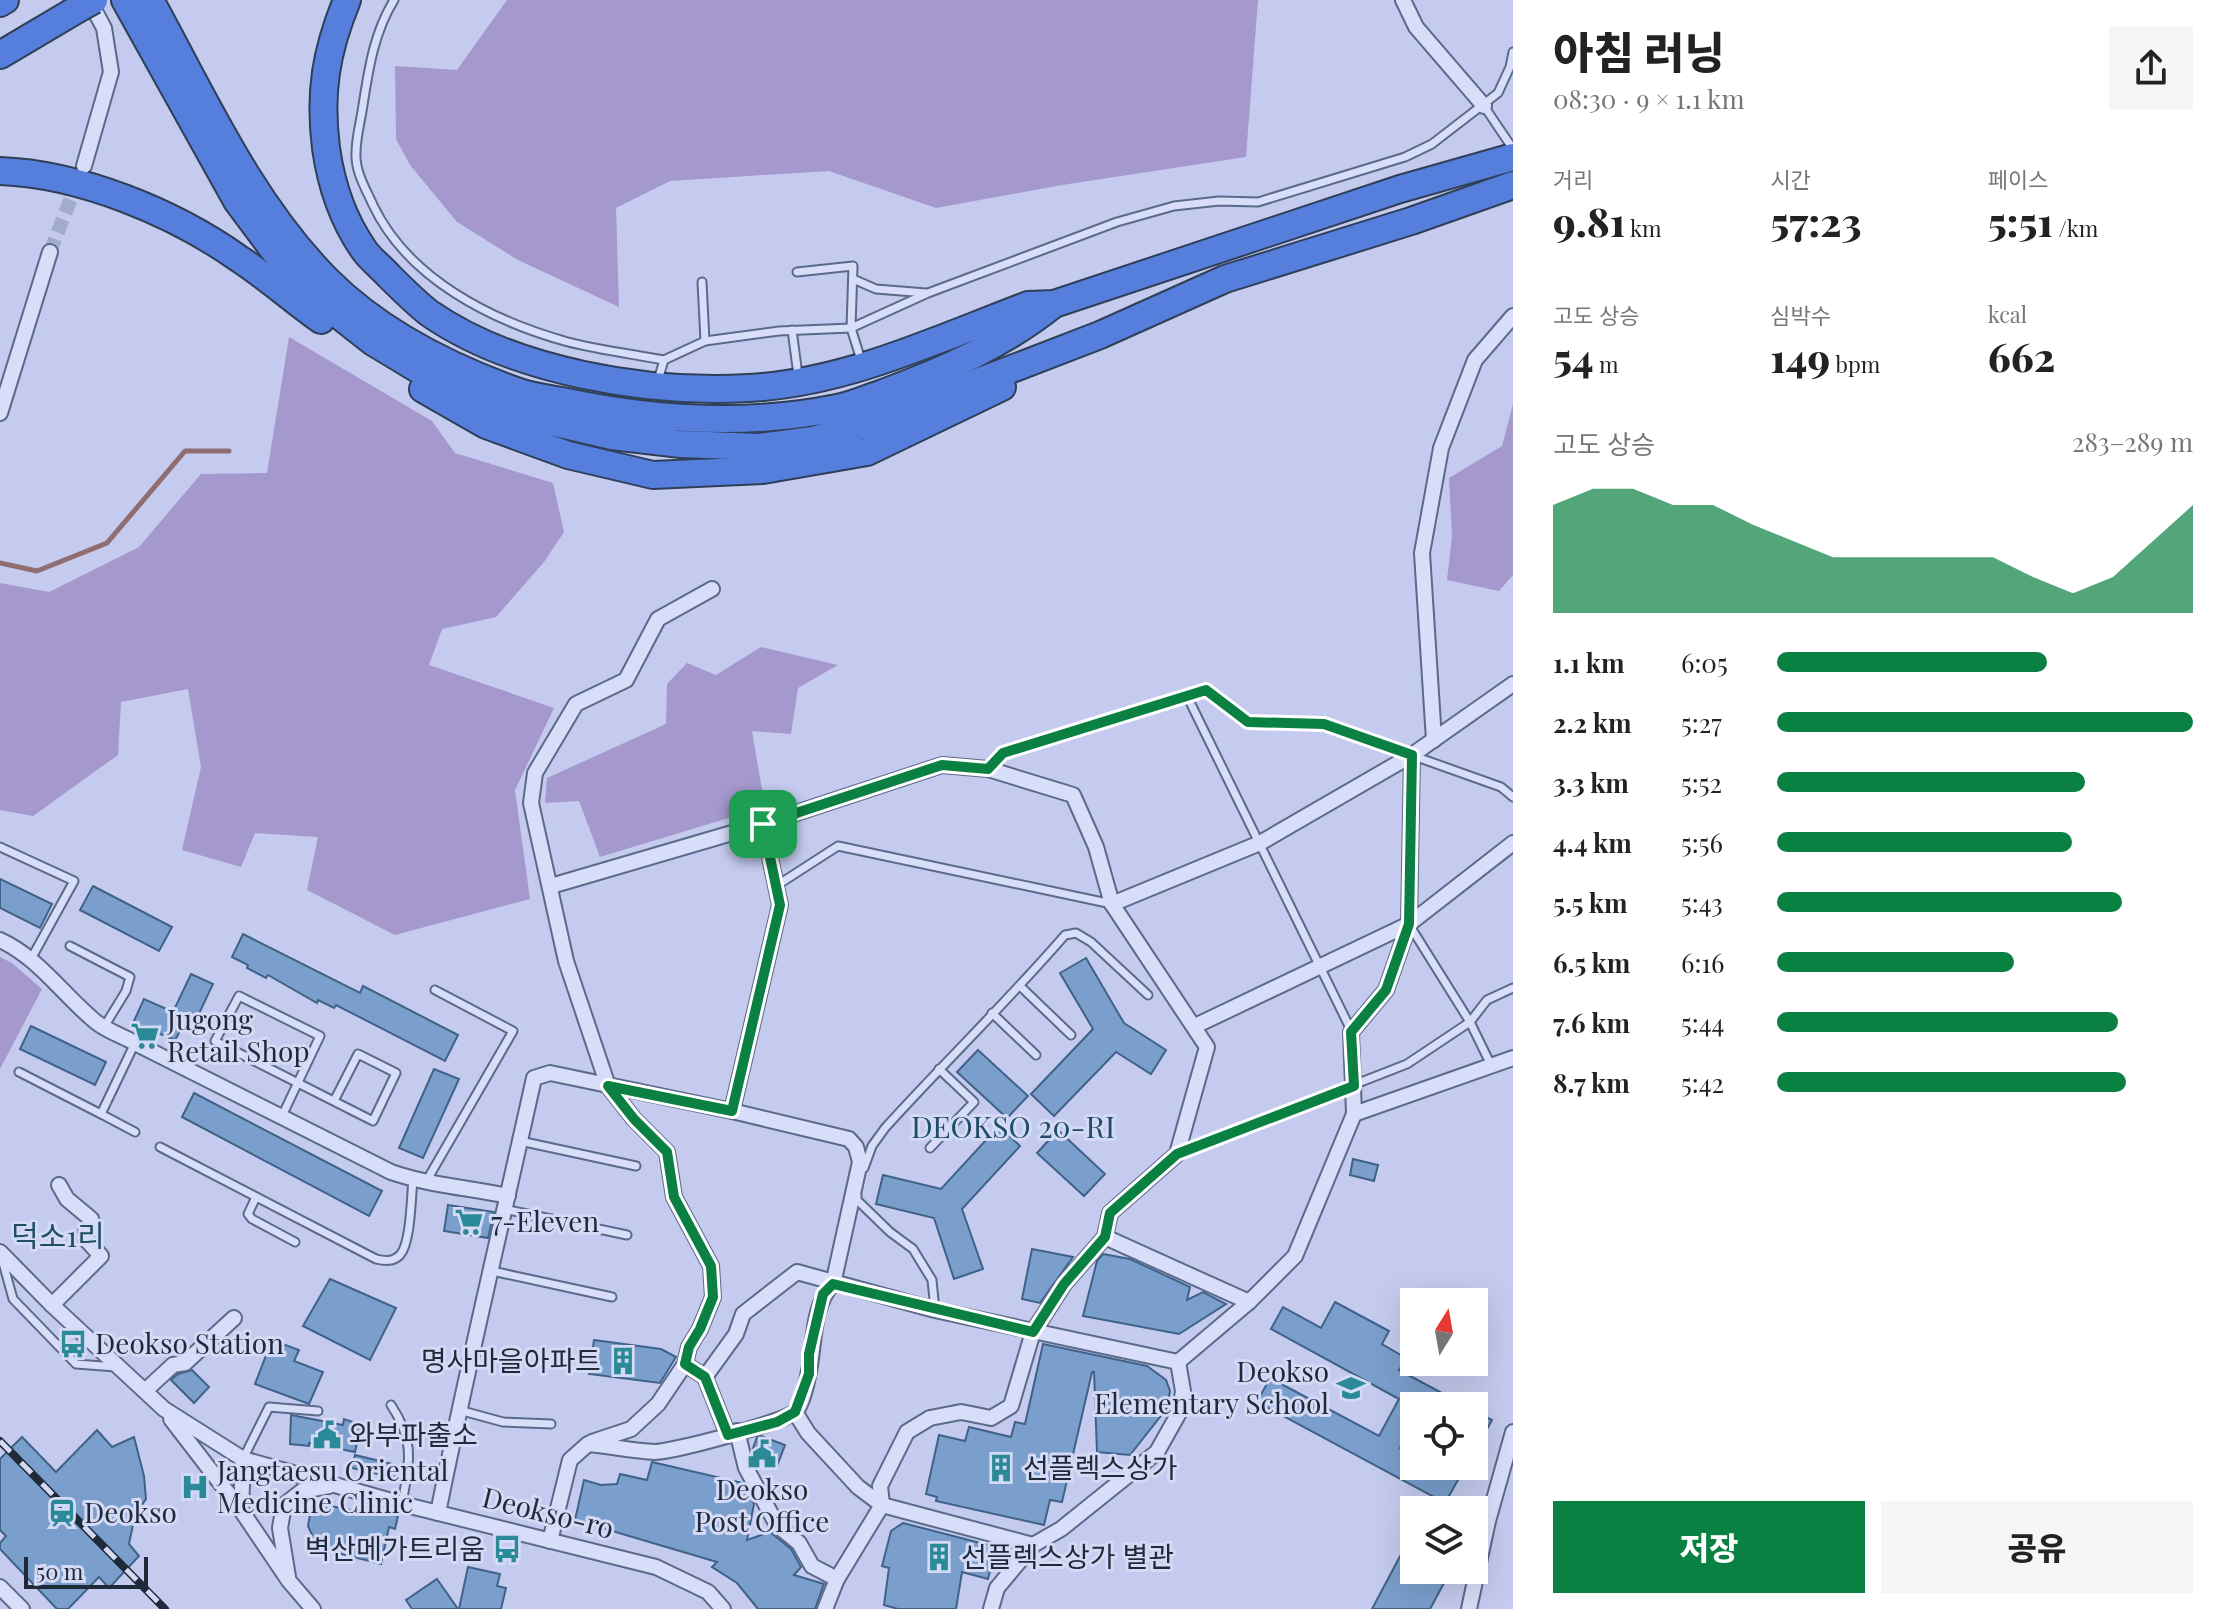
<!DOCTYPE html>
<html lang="ko">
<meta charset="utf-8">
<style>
body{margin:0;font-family:"Playfair Display","Noto Sans KR",serif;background:#f6f6f6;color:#222;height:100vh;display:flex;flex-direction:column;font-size:30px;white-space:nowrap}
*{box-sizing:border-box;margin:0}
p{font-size:26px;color:#767676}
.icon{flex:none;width:44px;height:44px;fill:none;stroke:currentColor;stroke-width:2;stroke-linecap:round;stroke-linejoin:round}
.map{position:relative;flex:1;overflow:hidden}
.side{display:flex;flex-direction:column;background:#fff;width:720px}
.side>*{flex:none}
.needle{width:52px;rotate:11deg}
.fabs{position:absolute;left:1400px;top:1288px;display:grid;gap:16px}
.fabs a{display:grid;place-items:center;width:88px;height:88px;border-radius:0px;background:#fff;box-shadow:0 8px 32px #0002;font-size:40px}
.scale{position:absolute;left:24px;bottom:20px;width:124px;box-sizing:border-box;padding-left:8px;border:4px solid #1e2939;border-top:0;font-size:22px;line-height:28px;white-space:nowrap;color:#1e2939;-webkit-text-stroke:6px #d4d9f6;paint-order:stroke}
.pin{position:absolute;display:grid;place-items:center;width:68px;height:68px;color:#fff;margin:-34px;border-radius:16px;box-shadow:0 4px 12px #0006}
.round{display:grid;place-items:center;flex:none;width:84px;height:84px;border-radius:0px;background:#f6f6f6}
.headline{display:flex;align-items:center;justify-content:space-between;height:136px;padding:0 40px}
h1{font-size:44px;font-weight:800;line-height:60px}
.stats{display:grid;grid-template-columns:repeat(3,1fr);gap:12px;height:136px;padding:8px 40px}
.stats div{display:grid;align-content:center}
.stats b{font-size:40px;font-weight:800}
.stats small{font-size:22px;font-weight:400}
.stats p{font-size:22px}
.chart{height:224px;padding:16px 40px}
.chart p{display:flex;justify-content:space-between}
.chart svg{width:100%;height:144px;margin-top:8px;fill:#0b8043;opacity:.7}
.cta{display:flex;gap:16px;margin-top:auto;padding:16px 40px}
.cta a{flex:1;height:92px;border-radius:0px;background:#0b8043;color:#fff;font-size:32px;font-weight:800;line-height:92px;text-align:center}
.cta a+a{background:#f6f6f6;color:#222}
ul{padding:0 40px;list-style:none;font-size:26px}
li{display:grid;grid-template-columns:128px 96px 1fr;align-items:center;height:60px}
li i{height:20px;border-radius:10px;background:#0b8043}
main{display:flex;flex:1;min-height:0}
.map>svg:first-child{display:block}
.green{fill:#a598cd}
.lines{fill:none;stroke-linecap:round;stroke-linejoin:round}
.stream{stroke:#906d71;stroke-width:5}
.building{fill:#7a9fcd;stroke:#406288;stroke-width:2}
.street-tunnel{stroke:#a3abca;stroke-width:14;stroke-dasharray:14 7;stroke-linecap:butt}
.lane-casing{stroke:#5a6a89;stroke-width:11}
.street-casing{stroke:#5a6a89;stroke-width:18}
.highway-casing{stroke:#2f3f57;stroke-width:30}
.lane{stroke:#d8ddf9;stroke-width:7}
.street{stroke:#d8ddf9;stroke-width:14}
.highway{stroke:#557edd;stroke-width:26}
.rail-casing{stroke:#1e2939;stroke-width:8}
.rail{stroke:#d4d9f6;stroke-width:5;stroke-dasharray:15;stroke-linecap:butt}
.highway-bridge-casing{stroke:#2f3f57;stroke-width:30;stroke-linecap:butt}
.highway-bridge{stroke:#557edd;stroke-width:26}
.route-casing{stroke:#fff;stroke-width:16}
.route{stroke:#0b8043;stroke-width:10}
.labels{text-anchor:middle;stroke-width:6;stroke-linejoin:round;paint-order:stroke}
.poi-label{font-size:28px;fill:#1e2939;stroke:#d4d9f6;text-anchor:start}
.street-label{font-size:28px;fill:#1e2939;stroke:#d4d9f6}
.neighbourhood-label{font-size:30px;fill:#1e4d66;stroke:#d4d9f6}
</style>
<main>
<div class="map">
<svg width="1513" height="1609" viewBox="0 0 1513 1609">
<rect width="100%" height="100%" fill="#c4cbee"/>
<g class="green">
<polygon points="507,0 1258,0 1246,157 1062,185 936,208 829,171 670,181 616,208 619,307 518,260 457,222 410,165 396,139 395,66 457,70"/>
<polygon points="289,337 432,421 455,453 553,483 564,532 544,562 496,617 442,629 429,665 554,708 515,790 530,899 395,935 307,890 318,837 255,833 241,867 182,850 201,767 188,689 121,702 118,755 33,816 0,810 0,583 49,592 139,547 201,474 267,473"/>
<polygon points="1513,404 1513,575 1499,591 1447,580 1452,537 1449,478 1502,446"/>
<polygon points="761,647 838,665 798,688 791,734 752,731 765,807 600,857 579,801 545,803 547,778 666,724 667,684 687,663 716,675"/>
<polygon points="0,957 12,963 42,989 0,1069"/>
</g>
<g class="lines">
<polyline class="stream" points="0,563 37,571 107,543 185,451 229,451"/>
</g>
<g class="building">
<polygon points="0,879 52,904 40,928 0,908"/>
<polygon points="93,886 172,927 159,951 80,910"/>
<polygon points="243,934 360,993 363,986 458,1035 445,1061 336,1005 334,1008 318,1000 317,1003 268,975 266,978 247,968 248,965 232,957"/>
<polygon points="1086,958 1124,1023 1166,1050 1151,1074 1116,1052 1054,1116 1031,1094 1093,1029 1060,973"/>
<polygon points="191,974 213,984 195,1022 187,1019 175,1040 133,1023 144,999 173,1012"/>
<polygon points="31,1026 106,1062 95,1085 20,1049"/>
<polygon points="978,1050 1028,1096 1007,1118 957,1072"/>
<polygon points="434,1069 459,1079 423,1158 399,1148"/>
<polygon points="194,1093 382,1191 369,1216 182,1117"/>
<polygon points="999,1126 1020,1146 962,1209 983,1269 954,1279 934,1218 876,1204 883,1175 941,1189"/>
<polygon points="1058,1130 1105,1174 1084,1196 1037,1153"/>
<polygon points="1353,1159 1378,1165 1374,1181 1350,1175"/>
<polygon points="448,1205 494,1212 488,1238 444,1231"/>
<polygon points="1032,1249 1073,1257 1040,1303 1022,1299"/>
<polygon points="1103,1254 1130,1259 1190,1287 1187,1300 1203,1292 1226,1304 1179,1334 1083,1316 1097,1261"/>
<polygon points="330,1279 396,1308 370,1360 303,1326"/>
<polygon points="1335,1302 1389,1331 1382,1344 1406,1358 1399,1370 1466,1406 1414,1406 1414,1422 1400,1448 1414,1456 1414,1466 1433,1466 1458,1480 1445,1503 1257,1402 1270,1378 1379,1436 1399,1399 1271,1329 1283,1307 1321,1328"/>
<polygon points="272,1340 299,1350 294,1361 323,1372 309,1404 255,1384"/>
<polygon points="594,1340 661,1349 676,1357 660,1383 589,1374"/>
<polygon points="1043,1344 1147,1366 1166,1380 1170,1391 1167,1408 1130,1455 1097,1452 1094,1372 1092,1372 1062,1502 1050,1500 1044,1525 936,1501 937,1497 926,1494 939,1435 965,1441 969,1427 1011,1437 1015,1422 1025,1424"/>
<polygon points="192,1370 209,1387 194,1403 171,1380 178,1374"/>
<polygon points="1474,1411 1492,1420 1474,1453"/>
<polygon points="291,1415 343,1425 344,1419 361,1425 355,1452 309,1443 309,1446 290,1444"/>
<polygon points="97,1430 112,1447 134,1437 144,1476 146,1499 135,1515 129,1544 139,1556 109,1588 99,1577 68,1609 57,1609 0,1549 0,1543 6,1536 0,1530 0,1459 22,1437 56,1472"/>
<polygon points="761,1436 785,1445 777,1466 754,1457 752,1451 757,1437"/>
<polygon points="355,1455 401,1466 400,1479 352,1468"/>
<polygon points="652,1462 743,1483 754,1504 747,1540 770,1532 791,1549 801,1567 794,1575 824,1584 815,1609 758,1609 737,1583 712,1567 717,1562 575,1520 584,1480 601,1485 617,1484 620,1474 647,1480"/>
<polygon points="321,1504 360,1512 361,1507 398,1516 395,1529 389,1527 381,1564 318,1548 308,1526 311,1509"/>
<polygon points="903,1523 996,1547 988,1579 962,1572 956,1609 898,1609 884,1605 889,1568 882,1566 891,1531"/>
<polygon points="1414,1530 1414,1570 1451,1570 1430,1609 1372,1609"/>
<polygon points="468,1567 500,1574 497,1586 506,1588 501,1609 459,1609"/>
<polygon points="437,1579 458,1609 412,1609 406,1600"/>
</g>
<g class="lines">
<polyline class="street-tunnel" points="50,252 79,178"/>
<defs>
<g id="lane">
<path d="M394,0C374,33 369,67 363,105C361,120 356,137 356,153C355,172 366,189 373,205C408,279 492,321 568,342C599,350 632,354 664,360"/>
<polyline points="1484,106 1511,146"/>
<polyline points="797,272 853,266 851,328 861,360"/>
<polyline points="853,279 876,289 926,293"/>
<polyline points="702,282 705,341 779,331 851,328 928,293 1117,222 1174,206 1219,201 1258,202 1405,157 1432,144 1498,93 1510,67 1513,52"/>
<polyline points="792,330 798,375"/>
<polyline points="658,380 664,360 705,341"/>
<polyline points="1187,696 1351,1030"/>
<polyline points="989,768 1003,753 1206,690 1248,722 1324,724 1501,787 1513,797"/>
<polyline points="0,847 74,881 31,959"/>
<polyline points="776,886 838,846 1112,904"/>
<polyline points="1410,926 1470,1022 1491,1065"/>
<polyline points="70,946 130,977 126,991 104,1027"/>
<polyline points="1020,986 1071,1035"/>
<polyline points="992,1013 1036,1055"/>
<polyline points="19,1072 101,1114 135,1043"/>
<polyline points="101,1114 135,1132"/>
<path d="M282,1116L320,1036L239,996L215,1041C267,1067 320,1094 373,1121L396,1073L358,1054L334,1101"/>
<polyline points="520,1141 636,1166"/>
<path d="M160,1147L376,1259C385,1261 393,1262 400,1255C411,1243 411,1197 413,1180"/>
<polyline points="930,1148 974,1102 939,1069"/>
<polyline points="1179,1153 1407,1064 1470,1022 1487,1000 1513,988"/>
<path d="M864,1168L872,1146L885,1128C944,1063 1007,1002 1065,935L1076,933L1091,942L1148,995"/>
<polyline points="427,1180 513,1031 435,990"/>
<polyline points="857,1195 857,1200 890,1232 913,1249 932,1280 935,1310"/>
<polyline points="256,1197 248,1214 252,1219 295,1242"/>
<polyline points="504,1209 627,1235"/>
<polyline points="2,1259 13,1299 76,1364 116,1367"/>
<polyline points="492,1271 612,1297"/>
<path d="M391,1405C416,1443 409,1462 402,1504"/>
<polyline points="459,1410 503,1422 551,1424"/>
<polyline points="243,1459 269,1407 318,1411"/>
</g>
<g id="street">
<polyline points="1403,0 1416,27 1484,106"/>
<polyline points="84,166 111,72 104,28 89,0"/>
<polyline points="0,413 50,252"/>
<polyline points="1434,740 1422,553 1441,448 1475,360 1513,316"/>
<polyline points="551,886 763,824 942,765 988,769 1073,795 1096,847 1112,904 1207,1047 1177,1154 1110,1213 1105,1237 1064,1284 1033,1332 1011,1406 991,1418 961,1412 930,1418 907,1432 880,1486 882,1505 837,1579 825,1609"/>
<polyline points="1112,904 1260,843 1412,755 1513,684"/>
<path d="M0,940C39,958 63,995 96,1022C107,1031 123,1036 135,1043L391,1172C428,1185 470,1188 508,1196"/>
<polyline points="1195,1026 1409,924 1412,755"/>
<polyline points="732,1111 780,905 763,824"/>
<polyline points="1354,1114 1513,1058"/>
<polyline points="1105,1237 1249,1302"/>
<polyline points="0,1252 52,1305 164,1409 243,1459 402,1504 656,1567 708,1592 723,1609"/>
<polyline points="52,1305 101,1256 84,1237 91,1219 67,1199 59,1185"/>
<polyline points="685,1364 705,1377 728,1435"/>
<polyline points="705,1377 736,1334 743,1314 797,1272 935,1310 1178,1362"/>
<polyline points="146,1390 173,1365 185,1363 234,1318"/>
<polyline points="795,1412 808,1433 858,1487 882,1505 1033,1545"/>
<polyline points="171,1419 241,1510"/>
<polyline points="737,1431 746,1468 777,1525 799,1543 812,1566 837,1579"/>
<polyline points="592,1442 631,1429 658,1404 685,1364 689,1347 700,1329 713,1297 711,1266 674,1197 667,1152 634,1119 608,1086 566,961 531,803 535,773 576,704 626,680 658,619 712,589"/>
<polyline points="243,1459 241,1510 289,1581 313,1609"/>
<path d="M438,1513C467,1368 502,1223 534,1078L550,1073L732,1111L849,1139L856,1147L860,1162L833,1284C811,1306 815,1347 808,1376C806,1387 802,1403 796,1411C786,1422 672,1452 655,1452C633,1451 610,1446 588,1444L570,1460L550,1541"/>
<polyline points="288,1577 280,1528 284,1505 302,1491 329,1486"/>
<polyline points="0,1587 22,1609"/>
<polyline points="991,1609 997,1588 1033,1545 1061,1529 1157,1452 1180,1411 1183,1391 1178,1362 1249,1302 1295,1256 1354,1114 1351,1032 1386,990 1409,924 1513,843"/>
<polyline points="1469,1609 1488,1521 1513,1432"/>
</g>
<g id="highway">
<polyline points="125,0 237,201 275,252 317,298 373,342 431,377 522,415 612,436 681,444 760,447 813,440 866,425 1100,335 1225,279 1411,221 1513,185"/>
<path d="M150,0C203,96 249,201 327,280C379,332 451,368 519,392C534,397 551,399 567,402C654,420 749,426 837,408C853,405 868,398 883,393C943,371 1005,344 1054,304"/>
<path d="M347,0C326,51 319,93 326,148C331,184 343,220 364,250C370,259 381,267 389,276C401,288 415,302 429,313C514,372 648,394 749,388C846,383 938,339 1028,305L1054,304L1400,189L1513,157"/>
<polyline points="0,3 5,0"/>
<polyline points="0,55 81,7"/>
<path d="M0,171C80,174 173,212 238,258C267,277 293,300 321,320"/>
<polyline points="423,389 486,425 568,455 653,475 763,470 867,452 1002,387"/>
</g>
</defs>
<use href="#lane" class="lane-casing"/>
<use href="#street" class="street-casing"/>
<use href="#highway" class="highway-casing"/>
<use href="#lane" class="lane"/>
<use href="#street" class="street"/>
<use href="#highway" class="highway"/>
<defs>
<polyline id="rail" points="0,1441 165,1609"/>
</defs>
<use href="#rail" class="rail-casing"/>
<use href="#rail" class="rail"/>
<defs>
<polyline id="highway-bridge" points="81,7 94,0"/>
</defs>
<use href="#highway-bridge" class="highway-bridge-casing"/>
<use href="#highway-bridge" class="highway-bridge"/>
</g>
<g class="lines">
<defs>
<polygon id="route" points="1206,690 1248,722 1324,724 1412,755 1409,924 1386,990 1351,1032 1354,1086 1177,1154 1110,1213 1105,1237 1064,1284 1033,1332 833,1284 823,1294 809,1354 809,1374 795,1412 777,1422 728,1435 705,1377 685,1364 689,1347 700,1329 713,1297 711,1266 674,1197 667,1152 634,1119 608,1086 732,1111 780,905 763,824 942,765 988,769 1003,753"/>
</defs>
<use href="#route" class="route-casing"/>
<use href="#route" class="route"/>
</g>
<defs>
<symbol id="supermarket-bare" viewBox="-9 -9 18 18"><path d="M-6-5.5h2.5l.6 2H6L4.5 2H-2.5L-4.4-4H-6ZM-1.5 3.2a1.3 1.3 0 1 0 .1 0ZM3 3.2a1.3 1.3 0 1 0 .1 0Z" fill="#2a8a98" stroke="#d4d9f6" stroke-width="2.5" paint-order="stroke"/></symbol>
<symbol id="bus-bare" viewBox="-9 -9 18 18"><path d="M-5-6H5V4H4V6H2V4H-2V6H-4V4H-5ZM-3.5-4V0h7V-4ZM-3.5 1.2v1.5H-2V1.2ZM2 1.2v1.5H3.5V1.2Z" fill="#2a8a98" stroke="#d4d9f6" stroke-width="2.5" paint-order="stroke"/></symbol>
<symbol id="building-bare" viewBox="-9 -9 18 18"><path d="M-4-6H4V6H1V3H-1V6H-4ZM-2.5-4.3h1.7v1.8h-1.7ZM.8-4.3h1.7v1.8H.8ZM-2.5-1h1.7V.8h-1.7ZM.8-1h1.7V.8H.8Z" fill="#2a8a98" stroke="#d4d9f6" stroke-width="2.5" paint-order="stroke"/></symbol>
<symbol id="school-bare" viewBox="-9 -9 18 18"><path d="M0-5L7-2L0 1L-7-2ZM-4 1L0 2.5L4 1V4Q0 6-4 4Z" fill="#2a8a98" stroke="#d4d9f6" stroke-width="2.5" paint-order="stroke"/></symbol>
<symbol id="civic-bare" viewBox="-9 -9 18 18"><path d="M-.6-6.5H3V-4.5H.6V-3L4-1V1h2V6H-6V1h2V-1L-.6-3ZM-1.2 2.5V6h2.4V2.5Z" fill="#2a8a98" stroke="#d4d9f6" stroke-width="2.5" paint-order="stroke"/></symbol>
<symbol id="hospital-bare" viewBox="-9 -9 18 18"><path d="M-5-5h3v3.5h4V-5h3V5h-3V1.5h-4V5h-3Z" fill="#2a8a98" stroke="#d4d9f6" stroke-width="2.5" paint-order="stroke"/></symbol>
<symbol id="station-bare" viewBox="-9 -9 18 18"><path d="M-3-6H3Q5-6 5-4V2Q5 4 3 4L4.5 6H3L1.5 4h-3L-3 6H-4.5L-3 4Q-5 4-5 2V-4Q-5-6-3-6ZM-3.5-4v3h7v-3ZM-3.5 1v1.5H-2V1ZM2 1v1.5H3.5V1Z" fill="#2a8a98" stroke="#d4d9f6" stroke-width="2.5" paint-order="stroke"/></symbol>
</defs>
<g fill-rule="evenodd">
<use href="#supermarket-bare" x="125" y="1016" width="40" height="40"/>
<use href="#supermarket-bare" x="449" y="1202" width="40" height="40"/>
<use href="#bus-bare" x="53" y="1324" width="40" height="40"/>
<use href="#building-bare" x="603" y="1341" width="40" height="40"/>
<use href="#school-bare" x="1331" y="1368" width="40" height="40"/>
<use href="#civic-bare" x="307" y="1415" width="40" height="40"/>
<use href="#civic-bare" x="742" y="1434" width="40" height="40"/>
<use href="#building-bare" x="981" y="1448" width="40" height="40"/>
<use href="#hospital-bare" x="175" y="1467" width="40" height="40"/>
<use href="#station-bare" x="42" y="1493" width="40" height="40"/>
<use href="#bus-bare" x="487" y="1529" width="40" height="40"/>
<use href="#building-bare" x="919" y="1537" width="40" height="40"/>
</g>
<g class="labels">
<g class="poi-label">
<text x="167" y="1030">Jugong<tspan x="167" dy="32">Retail Shop</tspan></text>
<text x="491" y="1232">7-Eleven</text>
<text x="95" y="1354">Deokso Station</text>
<text x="601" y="1371" text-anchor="end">명사마을아파트</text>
<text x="1329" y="1382" text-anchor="end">Deokso<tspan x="1329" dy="32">Elementary School</tspan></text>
<text x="349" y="1445">와부파출소</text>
<text x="1023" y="1478">선플렉스상가</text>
<text x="217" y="1481">Jangtaesu Oriental<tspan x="217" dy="32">Medicine Clinic</tspan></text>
<text x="762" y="1500" text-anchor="middle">Deokso<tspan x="762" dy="32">Post Office</tspan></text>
<text x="84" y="1523">Deokso</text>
<text x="485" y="1559" text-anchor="end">벽산메가트리움</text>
<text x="961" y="1567">선플렉스상가 별관</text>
</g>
<g class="street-label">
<text transform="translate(548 1513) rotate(14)" y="10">Deokso-ro</text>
</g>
<g class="neighbourhood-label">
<text x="1013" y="1138">DEOKSO 20-RI</text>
<text x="58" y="1247">덕소1리</text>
</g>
</g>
</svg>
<div class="fabs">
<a><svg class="needle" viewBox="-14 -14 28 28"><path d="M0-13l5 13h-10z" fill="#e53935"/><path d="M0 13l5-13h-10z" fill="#767676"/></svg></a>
<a><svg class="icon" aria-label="locate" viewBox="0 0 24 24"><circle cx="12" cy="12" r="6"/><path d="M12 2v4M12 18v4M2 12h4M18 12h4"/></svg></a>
<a><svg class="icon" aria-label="layers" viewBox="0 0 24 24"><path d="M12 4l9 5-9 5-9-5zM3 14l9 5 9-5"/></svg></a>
</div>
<div class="scale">50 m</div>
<div class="pin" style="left:763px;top:824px;background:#1e9e55"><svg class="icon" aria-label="arrive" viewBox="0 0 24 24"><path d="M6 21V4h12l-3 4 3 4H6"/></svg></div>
</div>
<section class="side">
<div class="headline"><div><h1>아침 러닝</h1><p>08:30 · 9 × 1.1 km</p></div><a class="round"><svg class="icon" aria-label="share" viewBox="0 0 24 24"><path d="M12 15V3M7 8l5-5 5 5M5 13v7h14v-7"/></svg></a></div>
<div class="stats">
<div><p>거리</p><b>9.81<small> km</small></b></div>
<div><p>시간</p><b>57:23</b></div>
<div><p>페이스</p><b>5:51<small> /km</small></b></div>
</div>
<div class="stats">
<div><p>고도 상승</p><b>54<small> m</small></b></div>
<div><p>심박수</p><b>149<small> bpm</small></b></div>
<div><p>kcal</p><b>662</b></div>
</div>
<div class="chart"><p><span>고도 상승</span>283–289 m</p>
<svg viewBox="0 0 160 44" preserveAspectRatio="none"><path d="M0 44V11L10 6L20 6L30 11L40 11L50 17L60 22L70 27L80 27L90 27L100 27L110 27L120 33L130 38L140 33L150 22L160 11V44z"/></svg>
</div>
<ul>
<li><b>1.1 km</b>6:05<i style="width:65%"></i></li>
<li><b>2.2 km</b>5:27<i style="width:100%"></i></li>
<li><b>3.3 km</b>5:52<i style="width:74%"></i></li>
<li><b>4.4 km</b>5:56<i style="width:71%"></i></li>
<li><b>5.5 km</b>5:43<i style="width:83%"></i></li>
<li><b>6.5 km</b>6:16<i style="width:57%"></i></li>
<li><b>7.6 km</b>5:44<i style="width:82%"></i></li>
<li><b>8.7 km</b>5:42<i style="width:84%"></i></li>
</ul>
<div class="cta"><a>저장</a><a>공유</a></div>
</section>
</main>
